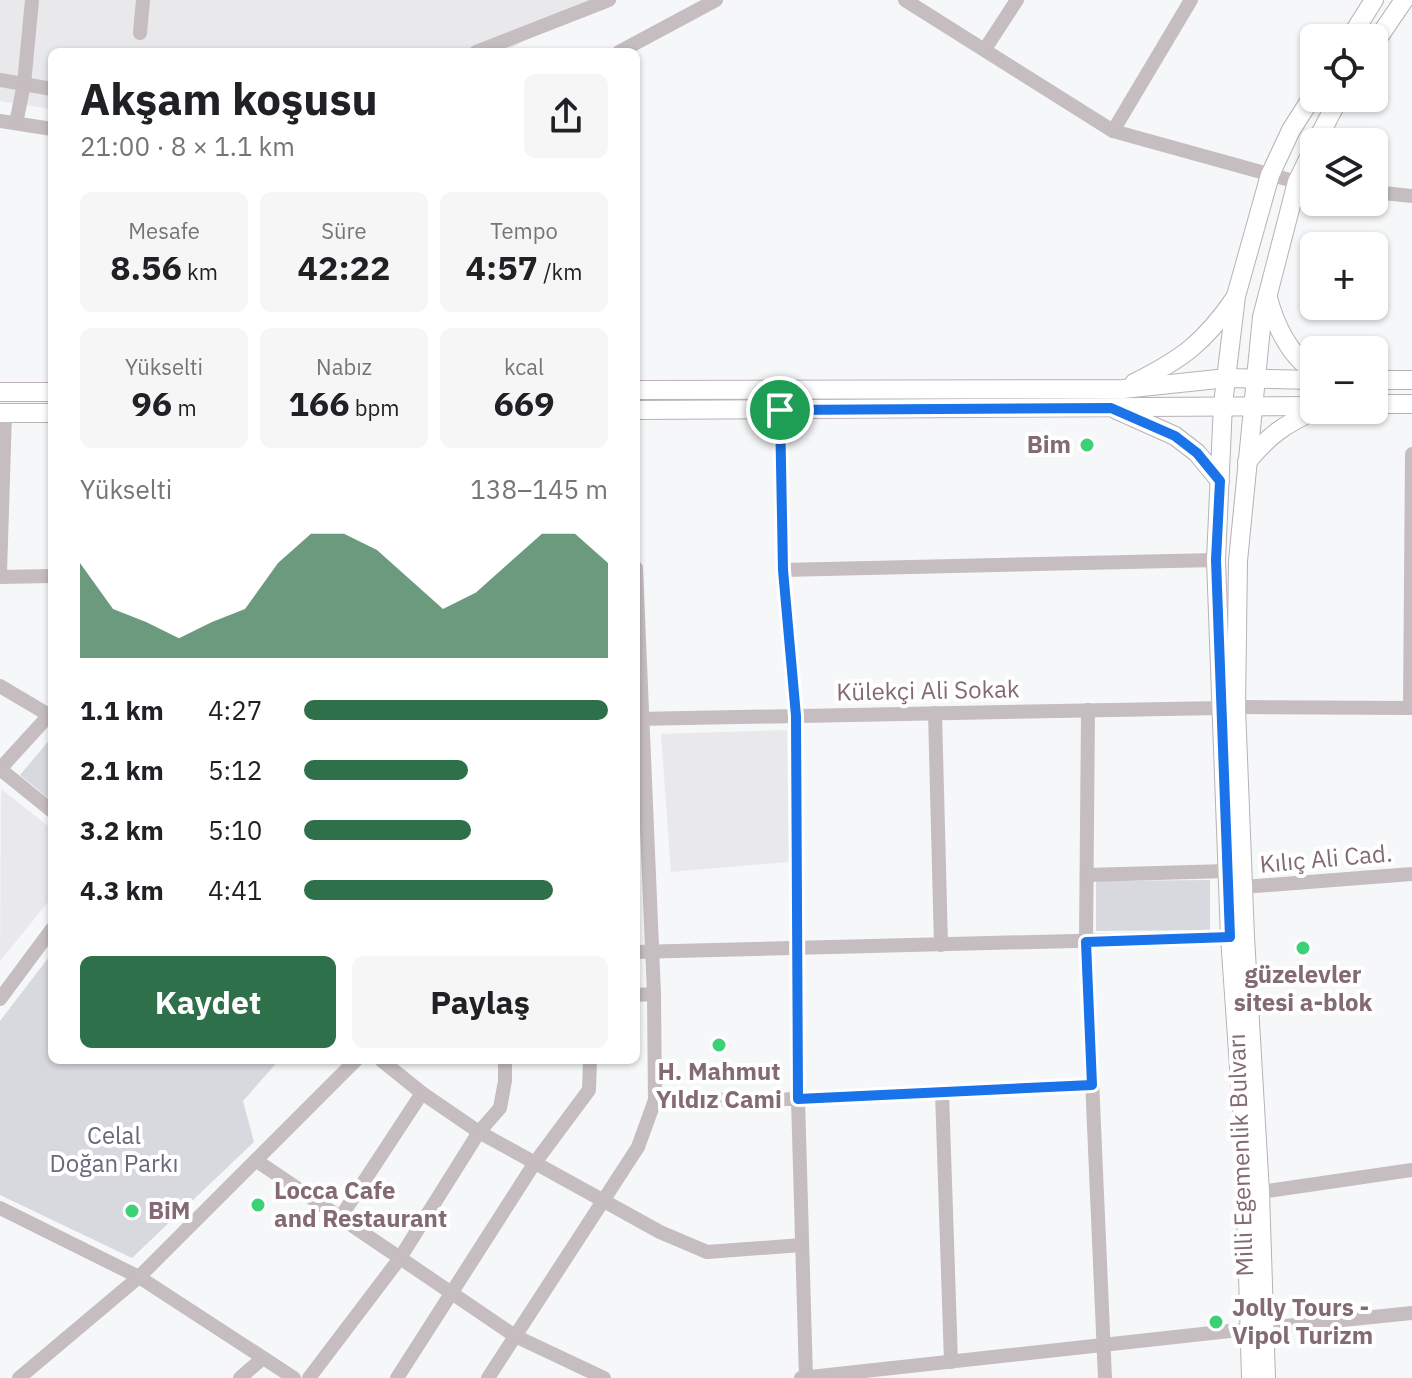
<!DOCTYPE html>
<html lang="tr">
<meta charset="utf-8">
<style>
body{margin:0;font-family:"IBM Plex Sans",sans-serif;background:#f6f6f6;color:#202124;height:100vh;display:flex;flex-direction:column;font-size:30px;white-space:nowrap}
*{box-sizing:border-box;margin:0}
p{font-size:26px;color:#757577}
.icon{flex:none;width:44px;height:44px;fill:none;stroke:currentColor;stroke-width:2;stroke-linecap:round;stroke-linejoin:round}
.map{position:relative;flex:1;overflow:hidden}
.panel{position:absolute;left:48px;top:48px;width:592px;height:1016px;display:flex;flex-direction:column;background:#fff;border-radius:12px;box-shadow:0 2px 6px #0004}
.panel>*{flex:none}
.fabs{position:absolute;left:1300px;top:24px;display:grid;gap:16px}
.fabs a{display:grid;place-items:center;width:88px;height:88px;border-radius:12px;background:#fff;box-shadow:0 2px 6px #0004;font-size:40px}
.pin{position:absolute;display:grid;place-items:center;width:68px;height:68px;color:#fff;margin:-34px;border:4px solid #fff;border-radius:50%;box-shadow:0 2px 8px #0007}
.round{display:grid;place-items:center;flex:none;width:84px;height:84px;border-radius:12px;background:#f6f6f6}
.headline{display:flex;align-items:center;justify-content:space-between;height:136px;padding:0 32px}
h1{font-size:44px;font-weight:700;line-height:60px}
.metrics{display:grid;grid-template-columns:repeat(3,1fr);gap:12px;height:136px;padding:8px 32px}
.metrics div{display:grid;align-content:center;border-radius:12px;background:#f6f6f6;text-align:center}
.metrics b{font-size:34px;font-weight:700}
.metrics small{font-size:22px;font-weight:400}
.metrics p{font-size:22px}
.chart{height:224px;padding:16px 32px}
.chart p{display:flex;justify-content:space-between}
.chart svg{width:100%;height:144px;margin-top:8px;fill:#2d7049;opacity:.7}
.cta{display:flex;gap:16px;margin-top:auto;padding:16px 32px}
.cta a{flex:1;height:92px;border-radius:12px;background:#2d7049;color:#fff;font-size:32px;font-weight:700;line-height:92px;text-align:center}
.cta a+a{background:#f6f6f6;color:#202124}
ul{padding:0 32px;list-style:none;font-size:26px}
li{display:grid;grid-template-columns:128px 96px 1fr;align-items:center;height:60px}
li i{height:20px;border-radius:10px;background:#2d7049}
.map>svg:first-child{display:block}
.built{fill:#e9e8ea}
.green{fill:#d7d9de}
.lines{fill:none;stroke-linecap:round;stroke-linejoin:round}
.major-casing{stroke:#b9b1b5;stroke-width:20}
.minor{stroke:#c5bdc0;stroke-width:14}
.major{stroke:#fff;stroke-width:18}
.route-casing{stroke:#fff;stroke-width:16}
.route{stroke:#1a73e8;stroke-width:10}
.poi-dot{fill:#3cd176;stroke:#fff;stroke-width:3}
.labels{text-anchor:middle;stroke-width:8;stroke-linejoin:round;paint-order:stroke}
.poi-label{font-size:24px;font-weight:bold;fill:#836a74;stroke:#fff;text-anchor:start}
.street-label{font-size:24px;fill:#836a74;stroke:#fff}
.park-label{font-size:24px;fill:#68697b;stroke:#fff}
</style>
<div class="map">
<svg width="1412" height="1378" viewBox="0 0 1412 1378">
<rect width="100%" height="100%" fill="#f6f7f8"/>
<g class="built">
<polygon points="0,0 597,0 504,52 52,52 52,109 0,101"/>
<polygon points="787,730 789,862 671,872 661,734"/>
<polygon points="1,789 52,829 52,897 0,961"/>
</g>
<g class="green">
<polygon points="52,737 52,801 20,775"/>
<polygon points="1210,880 1210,930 1096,931 1096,881"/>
<polygon points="52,953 52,1060 279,1060 243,1101 254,1142 132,1258 0,1195 0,1021"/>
</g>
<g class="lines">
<defs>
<g id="major">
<polyline points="1350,38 1374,0"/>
<polyline points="1374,44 1404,0"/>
<polyline points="1316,142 1339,98"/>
<path d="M1268,298C1275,324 1290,357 1314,371"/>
<polyline points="1374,380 1412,380"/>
<path d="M1134,383C1182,359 1204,343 1235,298"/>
<polyline points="636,390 1123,389 1227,378 1314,380"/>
<polyline points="0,392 52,392"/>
<polyline points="1374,404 1412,404"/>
<polyline points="636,410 1314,406"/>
<polyline points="1117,410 1175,436 1197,453 1220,481"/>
<polyline points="0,413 52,413"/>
<path d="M1247,462C1269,435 1285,424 1316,410"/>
<polyline points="1251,1378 1244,1138 1230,937 1216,560 1223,404 1236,296 1270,175 1291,130 1314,94"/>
<polyline points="1266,1378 1260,1192 1245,937 1236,707 1238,561 1262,317 1297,182 1314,147"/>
</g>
</defs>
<use href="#major" class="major-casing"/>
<g class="minor">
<polyline points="905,0 1113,131 1297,182 1314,185"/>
<polyline points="140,33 143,0"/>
<polyline points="985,49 1017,0"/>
<polyline points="476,52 609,0"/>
<polyline points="619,52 716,0"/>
<polyline points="0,80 52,89"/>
<polyline points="0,121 52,129"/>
<polyline points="16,123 24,84 32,0"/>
<polyline points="1113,131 1191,0"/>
<polyline points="1374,192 1412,196"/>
<polyline points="780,410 783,570 796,716 798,1099 806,1378"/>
<polyline points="783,570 1216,560"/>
<polyline points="0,574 5,413"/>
<polyline points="0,577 52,576"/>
<polyline points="0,686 49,715"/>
<polyline points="1236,707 1412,708"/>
<polyline points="1410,708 1412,454"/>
<polyline points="1088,710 1086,942 1105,1378"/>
<polyline points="935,713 941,945"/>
<polyline points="636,719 1221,708"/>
<polyline points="0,769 52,712"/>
<polyline points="0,769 52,811"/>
<polyline points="1087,875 1227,871"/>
<polyline points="1243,887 1412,874"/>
<polyline points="636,952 1230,937"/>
<polyline points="636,995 654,994"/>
<polyline points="0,999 52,929"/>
<polyline points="381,1060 422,1093 479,1132 660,1232 707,1252 802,1245"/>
<polyline points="942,1092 951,1362"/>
<polyline points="655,1100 798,1099 1092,1085"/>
<polyline points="257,1161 515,1336 604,1378"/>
<polyline points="1260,1192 1412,1170"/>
<polyline points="0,1208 139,1277 294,1378"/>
<polyline points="340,1218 422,1093"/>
<polyline points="1265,1328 1412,1313"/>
<polyline points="19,1378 139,1277 356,1060"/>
<polyline points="240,1378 263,1358"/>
<polyline points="309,1378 400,1258 479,1132 500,1108 505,1081 505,1060"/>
<polyline points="397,1378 534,1164 589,1090 590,1060"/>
<polyline points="488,1378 638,1147 655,1100 654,994 636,568"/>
<polyline points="801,1378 1248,1329"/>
</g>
<use href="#major" class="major"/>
</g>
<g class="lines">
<defs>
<polygon id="route" points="1111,408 1175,436 1197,453 1220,481 1216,560 1230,937 1086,942 1092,1085 798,1099 796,716 783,570 780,410"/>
</defs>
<use href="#route" class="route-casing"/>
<use href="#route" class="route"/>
</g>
<g class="poi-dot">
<circle cx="1087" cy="445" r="8"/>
<circle cx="1303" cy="948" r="8"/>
<circle cx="719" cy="1045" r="8"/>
<circle cx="258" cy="1205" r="8"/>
<circle cx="132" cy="1211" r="8"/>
<circle cx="1216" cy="1322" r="8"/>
</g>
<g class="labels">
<g class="poi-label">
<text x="1071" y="453" text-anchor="end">Bim</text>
<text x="1303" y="983" text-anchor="middle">güzelevler<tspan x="1303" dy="28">sitesi a-blok</tspan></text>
<text x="719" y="1080" text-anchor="middle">H. Mahmut<tspan x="719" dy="28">Yıldız Cami</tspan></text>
<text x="274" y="1199">Locca Cafe<tspan x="274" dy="28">and Restaurant</tspan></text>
<text x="148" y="1219">BiM</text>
<text x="1232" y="1316">Jolly Tours -<tspan x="1232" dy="28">Vipol Turizm</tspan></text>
</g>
<g class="street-label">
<text transform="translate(928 691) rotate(-1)" y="8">Külekçi Ali Sokak</text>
<text transform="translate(1326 859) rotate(-5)" y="8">Kılıç Ali Cad.</text>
<text transform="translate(1241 1155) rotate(-92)" y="8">Milli Egemenlik Bulvarı</text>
</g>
<g class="park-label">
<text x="114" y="1144">Celal<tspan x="114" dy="28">Doğan Parkı</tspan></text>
</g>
</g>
</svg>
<div class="fabs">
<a><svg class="icon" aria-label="locate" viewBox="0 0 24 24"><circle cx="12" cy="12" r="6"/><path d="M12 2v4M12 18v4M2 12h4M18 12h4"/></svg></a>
<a><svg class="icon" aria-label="layers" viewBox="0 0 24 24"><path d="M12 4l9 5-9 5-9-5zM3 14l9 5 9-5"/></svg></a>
<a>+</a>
<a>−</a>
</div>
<div class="pin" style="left:780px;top:410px;background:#1e9e55"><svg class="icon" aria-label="arrive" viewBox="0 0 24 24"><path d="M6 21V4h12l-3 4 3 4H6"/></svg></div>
<section class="panel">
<div class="headline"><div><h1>Akşam koşusu</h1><p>21:00 · 8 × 1.1 km</p></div><a class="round"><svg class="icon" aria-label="share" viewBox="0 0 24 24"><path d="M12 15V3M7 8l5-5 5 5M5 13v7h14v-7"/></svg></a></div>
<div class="metrics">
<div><p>Mesafe</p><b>8.56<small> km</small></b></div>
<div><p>Süre</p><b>42:22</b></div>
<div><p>Tempo</p><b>4:57<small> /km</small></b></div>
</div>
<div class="metrics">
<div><p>Yükselti</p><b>96<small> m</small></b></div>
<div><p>Nabız</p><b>166<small> bpm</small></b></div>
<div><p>kcal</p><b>669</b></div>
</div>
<div class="chart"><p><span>Yükselti</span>138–145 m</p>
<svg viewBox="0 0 160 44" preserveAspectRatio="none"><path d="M0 44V15L10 29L20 33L30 38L40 33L50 29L60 15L70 6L80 6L90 11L100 20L110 29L120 24L130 15L140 6L150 6L160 15V44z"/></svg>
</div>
<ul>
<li><b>1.1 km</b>4:27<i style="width:100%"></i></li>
<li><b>2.1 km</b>5:12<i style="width:54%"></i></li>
<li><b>3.2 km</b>5:10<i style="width:55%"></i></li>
<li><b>4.3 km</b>4:41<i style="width:82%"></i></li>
</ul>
<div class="cta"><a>Kaydet</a><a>Paylaş</a></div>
</section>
</div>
